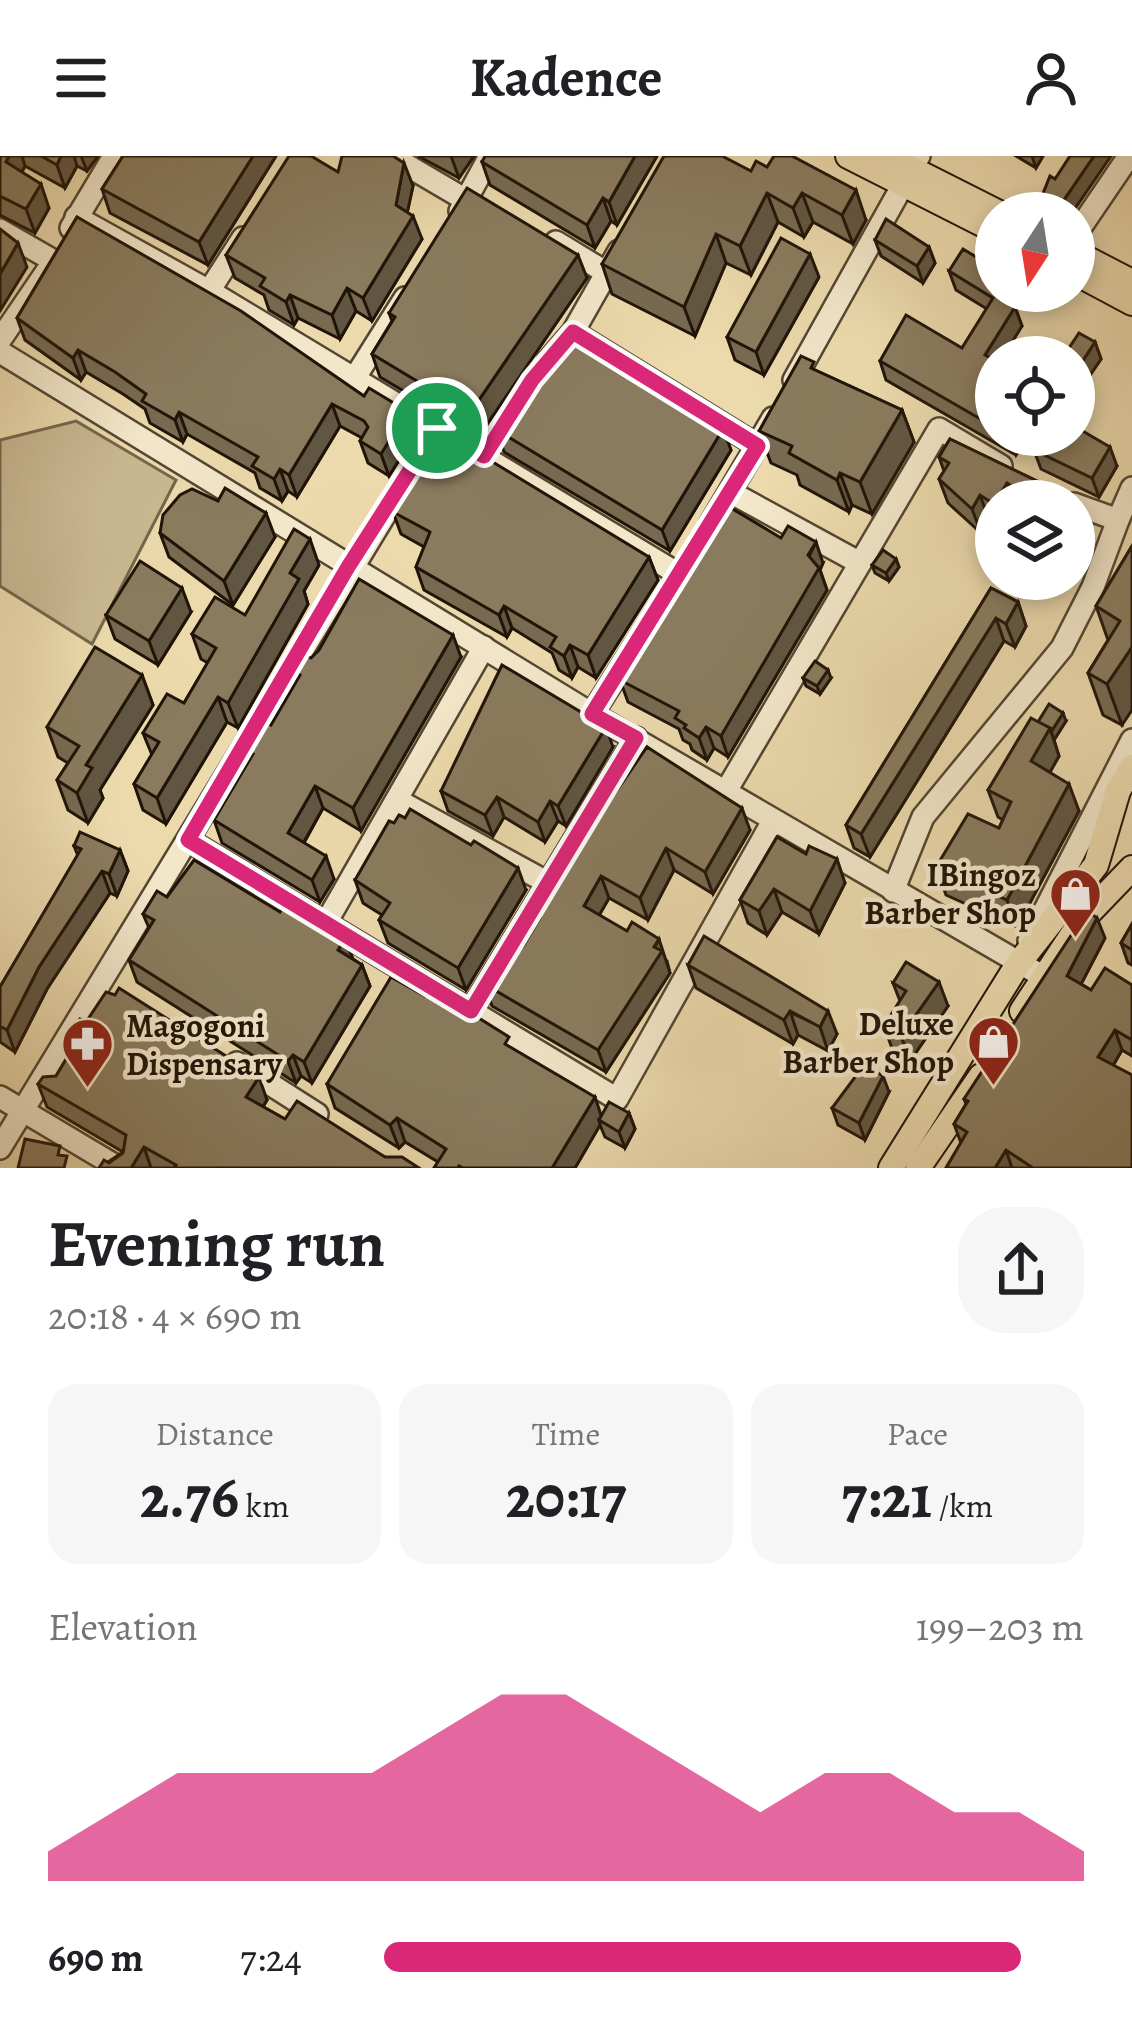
<!DOCTYPE html>
<meta charset="utf-8">
<style>
body{margin:0;font-family:Alegreya,serif;background:#f6f6f6;color:#202124;height:100vh;display:flex;flex-direction:column;font-size:45px;white-space:nowrap}
*{box-sizing:border-box;margin:0}
p{font-size:39px;color:#757577}
.icon{flex:none;width:66px;height:66px;fill:none;stroke:currentColor;stroke-width:2;stroke-linecap:round;stroke-linejoin:round}
.map{position:relative;height:1012px;overflow:hidden}
.side{display:flex;flex-direction:column;background:#fff;flex:1}
.side>*{flex:none}
.needle{width:78px;rotate:192deg}
.fabs{position:absolute;left:975px;top:36px;display:grid;gap:24px}
.fabs a{display:grid;place-items:center;width:120px;height:120px;border-radius:50%;background:#fff;box-shadow:0 6px 18px #0003;font-size:60px}
.pin{position:absolute;display:grid;place-items:center;width:102px;height:102px;color:#fff;margin:-51px;border:6px solid #fff;border-radius:50%;box-shadow:0 3px 12px #0007}
.round{display:grid;place-items:center;flex:none;width:126px;height:126px;border-radius:48px;background:#f6f6f6}
.overview{display:flex;align-items:center;justify-content:space-between;height:204px;padding:0 48px}
h1{font-size:66px;font-weight:700;line-height:90px}
.stats{display:grid;grid-template-columns:repeat(3,1fr);gap:18px;height:204px;padding:12px 48px}
.stats div{display:grid;align-content:center;border-radius:30px;background:#f6f6f6;text-align:center}
.stats b{font-size:60px;font-weight:700}
.stats small{font-size:33px;font-weight:400}
.stats p{font-size:33px}
.chart{height:336px;padding:24px 48px}
.chart p{display:flex;justify-content:space-between}
.chart svg{width:100%;height:216px;margin-top:12px;fill:#db2777;opacity:.7}
ul{padding:0 48px;list-style:none;font-size:39px}
li{display:grid;grid-template-columns:192px 144px 1fr;align-items:center;height:90px}
li i{height:30px;border-radius:15px;background:#db2777}
header{display:flex;justify-content:space-between;align-items:center;height:156px;padding:0 48px;background:#fff;font-size:54px;font-weight:700}
.map>svg:first-child{display:block}
.green{fill:#c9b891;stroke:#74664c;stroke-width:3}
.lines{fill:none;stroke-linecap:round;stroke-linejoin:round}
.minor-casing{stroke:#534631;stroke-width:26}
.major-casing{stroke:#201408;stroke-width:28}
.minor{stroke:#f3e7ca;stroke-width:21}
.major{stroke:#ecdaad;stroke-width:24}
.wall{fill:#776a51;stroke:#201408;stroke-width:3}
.shaded-wall{fill:#615642;stroke:#201408;stroke-width:3}
.building{fill:#8a7b5e;stroke:#201408;stroke-width:3}
.route-casing{stroke:#fff;stroke-width:24}
.route{stroke:#db2777;stroke-width:15}
.labels{text-anchor:middle;stroke-width:9;stroke-linejoin:round;paint-order:stroke}
.poi-label{font-size:33px;font-weight:bold;fill:#201408;stroke:#f3e7ca;text-anchor:end}
</style>
<header><svg class="icon" aria-label="menu" viewBox="0 0 24 24"><path d="M4 6h16M4 12h16M4 18h16"/></svg>Kadence<svg class="icon" aria-label="person" viewBox="0 0 24 24"><circle cx="12" cy="8" r="4"/><path d="M4 21q1-7 8-7t8 7"/></svg></header>
<div class="map">
<svg width="1132" height="1012" viewBox="0 0 1132 1012">
<rect width="100%" height="100%" fill="#ecdaad"/>
<filter id="stains"><feTurbulence type="fractalNoise" baseFrequency=".00167" numOctaves="4"/><feColorMatrix values="0 0 0 0 .2 0 0 0 0 .09 0 0 0 0 .02 0 0 0 .5 -.17"/></filter>
<radialGradient id="worn" r=".72"><stop offset=".6" stop-color="#630" stop-opacity="0"/><stop offset="1" stop-color="#630" stop-opacity=".3"/></radialGradient>
<polygon class="green" points="76,265 176,324 92,488 0,430 0,284"/>
<g class="lines">
<defs>
<g id="minor">
<polyline points="391,0 466,44"/>
<polyline points="460,55 490,0"/>
<polyline points="76,61 209,135 680,419"/>
<polyline points="71,72 114,0"/>
<polyline points="0,74 54,105"/>
<polyline points="1074,81 1129,0"/>
<polyline points="556,86 607,117"/>
<polyline points="209,135 243,82"/>
<polyline points="573,176 758,290"/>
<polyline points="0,184 47,115"/>
<polyline points="0,196 592,558 1044,821"/>
<polyline points="548,205 573,176 619,95"/>
<polyline points="354,223 405,142"/>
<polyline points="794,224 919,0"/>
<polyline points="730,336 860,407"/>
<polyline points="1118,364 1132,332"/>
<polyline points="710,369 773,262"/>
<polyline points="592,558 685,411"/>
<polyline points="726,635 939,273 1001,310"/>
<polyline points="397,644 550,728"/>
<polyline points="188,684 617,943 773,665"/>
<polyline points="893,735 923,661 1062,492 1093,431 1118,364 1074,348"/>
<polyline points="324,770 484,491"/>
<polyline points="1029,785 1132,584"/>
<polyline points="471,855 636,582"/>
<polyline points="237,907 317,958"/>
<polyline points="0,941 119,1012"/>
<polyline points="0,992 437,273"/>
</g>
<g id="major">
<polyline points="848,0 996,75"/>
<polyline points="886,0 999,57"/>
<polyline points="1074,96 1132,126"/>
<polyline points="1074,116 1132,147"/>
<polyline points="1022,855 1082,764 1132,712"/>
<polyline points="891,1012 1018,808 1096,709 1118,635 1132,611"/>
<polyline points="918,1012 981,920"/>
</g>
</defs>
<use href="#minor" class="minor-casing"/>
<use href="#major" class="major-casing"/>
<use href="#minor" class="minor"/>
<use href="#major" class="major"/>
</g>
<g class="wall">
<polygon points="0,0 98,0 87,15 77,10 65,32 25,10 22,16 49,52 35,77 0,59"/>
<polygon points="123,0 276,0 208,109 110,57 102,33"/>
<polygon points="418,0 474,0 459,22"/>
<polygon points="657,0 617,69 611,65 595,92 490,29 482,6"/>
<polygon points="1016,0 1043,0 1036,12"/>
<polygon points="751,15 866,64 853,88 813,66 804,81 778,66 751,119 726,107 695,180 612,138 602,108"/>
<polygon points="338,16 413,30 407,56 422,83 372,165 356,155 340,183 298,162 294,169 269,154 264,139 235,122 226,99"/>
<polygon points="1055,23 1072,57 1044,57 1040,45"/>
<polygon points="77,61 410,274 408,277 411,285 389,320 368,307 360,285 362,282 340,270 297,341 288,335 282,345 260,332 255,317 187,278 183,286 150,267 145,253 123,238 86,216 81,224 25,184 17,162"/>
<polygon points="875,84 929,91 935,107 923,127 881,100"/>
<polygon points="949,115 996,135 1013,135 1015,139 1010,147 1015,151 1022,170 996,201 996,279 1074,279 1117,310 1099,341 1041,313 1035,297 1022,289 1016,299 886,224 880,205 962,192 987,153 956,134"/>
<polygon points="819,121 764,219 735,204 727,181"/>
<polygon points="587,122 479,280 380,221 372,198 392,165 389,157"/>
<polygon points="1095,186 1101,203 1086,225 1074,217 1074,201 1066,201 1065,198"/>
<polygon points="817,215 902,254 914,286 872,358 852,349 849,356 800,329 797,319 771,307 759,275"/>
<polygon points="723,273 731,294 670,395 504,296 497,274"/>
<polygon points="950,283 1074,343 1087,372 1074,392 1074,345 996,345 996,368 989,364 981,377 948,347 939,323 944,315 939,301"/>
<polygon points="218,345 275,381 233,449 169,401 160,377"/>
<polygon points="393,356 649,401 658,424 596,522 578,511 572,522 559,514 552,497 512,472 507,481 424,434 416,411 424,391 401,378"/>
<polygon points="1132,390 1122,569 1103,559 1088,517 1108,484 1096,450"/>
<polygon points="896,403 899,411 889,425 875,417 872,409"/>
<polygon points="823,407 820,414 827,434 728,601 714,592 707,604 692,594 690,588 683,584 679,573 628,546 620,524 626,515 623,508 657,461"/>
<polygon points="319,409 304,435 308,448 238,572 227,566 166,668 143,654 134,628 152,599 143,577 184,547 208,507 201,503 192,478 245,459"/>
<polygon points="991,432 1018,446 1026,470 1015,491 1004,485 870,701 854,692 846,669"/>
<polygon points="191,456 158,509 115,483 106,459"/>
<polygon points="461,501 361,675 323,652 304,687 334,723 320,746 222,687 214,664 248,607 242,593 271,569 297,525 293,515 311,502"/>
<polygon points="142,519 153,549 100,634 103,642 88,667 68,654 57,624 68,607 58,601 47,571"/>
<polygon points="803,522 831,522 820,538 806,530"/>
<polygon points="1066,565 1054,584 1059,600 1050,616 1079,655 1017,771 946,739 936,711 999,672 1003,664 998,661 988,634 1038,566"/>
<polygon points="613,591 566,670 558,665 545,686 504,661 493,680 448,655 441,635"/>
<polygon points="647,591 750,674 713,738 674,714 648,764 609,742 599,759 667,805 670,817 606,916 492,850 484,828 496,823 524,789 534,772 528,755 557,721"/>
<polygon points="777,681 845,727 819,778 782,756 767,779 748,767 740,744"/>
<polygon points="74,690 120,694 128,715 117,740 110,737 47,833 15,896 0,886 0,831 78,700"/>
<polygon points="355,724 526,734 466,834 388,787 379,764 382,759 363,747"/>
<polygon points="167,741 280,756 345,782 353,803 362,809 370,830 312,927 301,920 296,927 137,826 129,804 149,772 143,758"/>
<polygon points="1132,768 1132,809 1128,807 1121,787"/>
<polygon points="1105,782 1081,828 1091,834 1132,829 1132,900 1122,894 1113,909 1132,1012 946,1012 961,987 954,968 966,948 964,943"/>
<polygon points="688,809 837,878 828,895 798,879 793,888 696,832"/>
<polygon points="893,827 948,850 910,905 893,895 884,870 900,845"/>
<polygon points="86,866 267,944 263,951 285,963 385,1001 419,1012 99,1012 123,996 47,951 38,928 56,920 75,888 71,877"/>
<polygon points="514,894 601,960 629,957 635,973 625,992 605,981 600,969 575,1012 434,1012 438,1006 405,986 399,992 335,952 327,928"/>
<polygon points="889,936 865,984 838,969 832,952"/>
</g>
<g class="shaded-wall">
<polygon points="9,0 22,0 25,10 14,30 6,6"/>
<polygon points="61,0 74,0 77,10 65,32 57,9"/>
<polygon points="81,0 98,0 87,15"/>
<polygon points="253,0 276,0 208,109 199,86"/>
<polygon points="451,0 474,0 459,22"/>
<polygon points="635,0 657,0 617,69 609,46"/>
<polygon points="1032,0 1043,0 1036,12"/>
<polygon points="1094,0 1111,0 1072,57 1058,57 1057,54"/>
<polygon points="404,7 413,30 404,72 396,49"/>
<polygon points="41,28 49,52 35,77 26,53"/>
<polygon points="856,34 866,64 853,88 842,59"/>
<polygon points="767,37 778,66 751,119 740,90"/>
<polygon points="802,37 813,66 804,81 793,52"/>
<polygon points="603,42 611,65 595,92 587,69"/>
<polygon points="413,60 422,83 372,165 363,142"/>
<polygon points="716,78 726,107 695,180 684,151"/>
<polygon points="18,87 27,111 0,155 0,118"/>
<polygon points="929,91 935,107 923,127 917,110"/>
<polygon points="810,98 819,121 764,219 756,196"/>
<polygon points="578,99 587,122 479,280 470,257"/>
<polygon points="347,132 356,155 340,183 332,159"/>
<polygon points="999,135 1013,135 1015,139 1004,157 997,138"/>
<polygon points="290,139 298,162 294,169 286,146"/>
<polygon points="1015,151 1022,170 1003,201 996,201 996,236 987,219 985,199"/>
<polygon points="1095,186 1101,203 1086,225 1080,209"/>
<polygon points="78,194 86,216 81,224 73,202"/>
<polygon points="332,248 340,270 297,341 289,319"/>
<polygon points="402,252 410,274 408,277 411,285 389,320 381,298"/>
<polygon points="902,254 914,286 872,358 860,326"/>
<polygon points="179,256 187,278 183,286 175,264"/>
<polygon points="723,273 731,294 670,395 662,374"/>
<polygon points="1009,279 1019,279 1022,289 1016,299"/>
<polygon points="1110,291 1117,310 1099,341 1092,322"/>
<polygon points="280,313 288,335 282,345 274,323"/>
<polygon points="840,317 852,349 849,356 837,324"/>
<polygon points="1007,327 1014,345 996,345 996,354 994,348"/>
<polygon points="980,339 989,364 981,377 972,353"/>
<polygon points="1078,348 1087,372 1074,392 1074,354"/>
<polygon points="266,357 275,381 233,449 224,425"/>
<polygon points="310,383 319,409 304,435 308,448 238,572 228,547 290,417"/>
<polygon points="816,386 823,407 820,414 827,434 728,601 721,580"/>
<polygon points="649,401 658,424 596,522 588,499"/>
<polygon points="896,403 899,411 889,425 886,417"/>
<polygon points="182,432 191,456 158,509 149,485"/>
<polygon points="1018,446 1026,470 1015,491 1006,468"/>
<polygon points="504,450 512,472 507,481 499,459"/>
<polygon points="996,462 1004,485 870,701 861,678"/>
<polygon points="453,479 461,501 361,675 353,652"/>
<polygon points="570,489 578,511 572,522 564,500"/>
<polygon points="1132,491 1132,554 1122,569 1107,528"/>
<polygon points="828,514 831,522 820,538 817,530"/>
<polygon points="142,519 153,549 100,634 103,642 88,667 77,637 86,609"/>
<polygon points="218,541 227,566 166,668 157,642"/>
<polygon points="1063,557 1066,565 1054,584 1051,576"/>
<polygon points="606,571 613,591 566,670 558,650"/>
<polygon points="706,571 714,592 707,604 699,582"/>
<polygon points="1050,572 1059,600 1041,632 1031,605"/>
<polygon points="1069,628 1079,655 1017,771 1007,744"/>
<polygon points="315,630 323,652 296,700 288,677"/>
<polygon points="497,641 504,661 493,680 485,659"/>
<polygon points="550,645 558,665 545,686 538,666"/>
<polygon points="742,652 750,674 713,738 705,716"/>
<polygon points="666,692 674,714 648,764 640,742"/>
<polygon points="120,694 128,715 117,740 109,718"/>
<polygon points="326,700 334,723 320,746 312,724"/>
<polygon points="837,703 845,727 819,778 810,755"/>
<polygon points="518,712 526,734 466,834 458,812"/>
<polygon points="102,715 110,737 47,833 15,896 7,874 39,811"/>
<polygon points="601,720 609,742 592,772 584,750"/>
<polygon points="774,733 782,756 767,779 759,755"/>
<polygon points="1097,762 1105,782 1075,840 1067,820"/>
<polygon points="345,782 353,804 338,794"/>
<polygon points="659,783 670,817 606,916 598,894"/>
<polygon points="362,809 370,830 312,927 304,906"/>
<polygon points="939,826 948,850 910,905 901,880"/>
<polygon points="790,855 798,879 793,888 784,864"/>
<polygon points="828,855 837,878 828,895 820,871"/>
<polygon points="1115,874 1122,894 1106,922 1098,901"/>
<polygon points="293,899 301,920 296,927 288,905"/>
<polygon points="883,920 889,936 865,984 859,967"/>
<polygon points="259,921 267,944 254,965 246,941"/>
<polygon points="595,941 603,965 599,964 600,969 575,1012 552,1012"/>
<polygon points="629,957 635,973 625,992 619,976"/>
<polygon points="397,962 405,986 399,992 390,969"/>
<polygon points="144,991 151,1012 131,1012"/>
<polygon points="1006,994 1012,1012 995,1012"/>
</g>
<g class="building">
<polygon points="0,0 9,0 6,6 41,28 26,53 0,40"/>
<polygon points="41,0 61,0 57,9"/>
<polygon points="123,0 253,0 199,86 102,33"/>
<polygon points="289,0 311,0 338,16 342,0 393,0 404,7 396,49 413,60 363,142 347,132 332,159 290,139 286,146 260,130 265,122 226,99"/>
<polygon points="485,0 635,0 609,46 603,42 587,69 482,6"/>
<polygon points="664,0 722,0 751,15 756,5 767,11 774,0 792,0 856,34 842,59 802,37 793,52 767,37 740,90 716,78 684,151 602,108"/>
<polygon points="1070,0 1094,0 1057,54 1040,45 1050,20 1055,23"/>
<polygon points="467,32 578,99 470,257 372,198 395,161 389,157"/>
<polygon points="77,61 241,155 364,240 369,232 402,252 397,260 403,263 381,298 360,285 368,271 364,265 332,248 289,319 280,313 274,323 252,310 258,301 179,256 175,264 142,245 146,238 115,216 78,194 73,202 17,162"/>
<polygon points="886,63 929,91 917,110 875,84"/>
<polygon points="0,73 18,87 0,118"/>
<polygon points="781,82 810,98 756,196 727,181"/>
<polygon points="963,93 996,113 996,135 999,135 997,138 1015,151 985,199 996,205 987,219 996,224 996,272 880,205 906,159 962,192 993,142 949,115"/>
<polygon points="1079,177 1095,186 1080,209 1074,205 1074,201 1065,198"/>
<polygon points="575,178 723,273 662,374 497,274 536,212 563,180 571,185"/>
<polygon points="801,200 814,206 811,212 902,254 860,326 840,317 837,324 789,297 792,290 759,275"/>
<polygon points="1074,270 1110,291 1092,322 1034,294 1039,284 1030,279 1074,279"/>
<polygon points="440,274 649,401 588,499 570,489 564,500 550,491 556,481 504,450 499,459 416,411 430,376 393,356"/>
<polygon points="950,283 1074,343 1078,348 1074,354 1074,345 1036,345 1007,327 994,348 980,339 972,353 939,323 949,307 939,301"/>
<polygon points="225,332 266,357 224,425 160,377 163,359 180,339 192,333 218,345"/>
<polygon points="721,346 781,382 788,370 816,386 808,399 819,412 721,580 706,571 699,582 684,572 686,569 675,562 679,555 620,524 628,511 623,508 653,458 657,461"/>
<polygon points="294,373 310,383 290,417 299,423 228,547 218,541 157,642 134,628 159,586 143,577 167,538 184,547 216,492 192,478 215,441 245,459"/>
<polygon points="1132,390 1132,491 1107,528 1088,517 1120,465 1096,450"/>
<polygon points="883,394 896,403 886,417 872,409"/>
<polygon points="140,405 182,432 149,485 106,459"/>
<polygon points="359,423 453,479 353,652 315,630 288,677 326,700 312,724 214,664 253,598 242,593 265,566 271,569 300,519 293,515 303,498 311,502 319,494"/>
<polygon points="991,432 1018,446 1006,468 996,462 861,678 846,669"/>
<polygon points="95,491 142,519 86,609 92,612 77,637 57,624 79,590 47,571"/>
<polygon points="815,505 828,514 817,530 803,522"/>
<polygon points="502,509 606,571 558,650 550,645 538,666 497,641 485,659 441,635"/>
<polygon points="1049,548 1063,557 1051,576 1049,574 1050,572 1038,566"/>
<polygon points="1031,562 1050,572 1031,605 1069,628 1007,744 936,711 968,658 999,672 1011,646 988,634"/>
<polygon points="647,591 742,652 705,716 666,692 640,742 601,720 584,750 627,775 632,766 659,783 654,791 662,795 598,894 484,828 489,820 496,823 524,789 540,762 528,755 544,728 551,718 557,721"/>
<polygon points="410,653 471,689 474,685 518,712 458,812 379,764 390,747 355,724 389,665 394,667 399,659 405,662"/>
<polygon points="80,676 120,694 109,718 102,715 39,811 7,874 0,870 0,831 81,693 74,690"/>
<polygon points="777,681 806,698 809,690 837,703 810,755 774,733 759,755 740,744"/>
<polygon points="194,704 280,756 287,744 336,774 345,782 338,794 362,809 304,906 293,899 288,905 129,804 154,764 143,758 157,735 167,741"/>
<polygon points="1087,755 1097,762 1067,820 1091,834 1105,812 1132,829 1132,884 1115,874 1098,901 1132,919 1132,1012 1033,1012 1006,994 995,1012 946,1012 967,976 954,968 968,945 964,943"/>
<polygon points="1132,768 1132,794 1121,787"/>
<polygon points="704,780 828,855 820,871 790,855 784,864 688,809"/>
<polygon points="906,806 939,826 901,880 884,870 906,835 893,827"/>
<polygon points="391,821 425,840 431,832 509,881 505,888 595,941 552,1012 463,1012 459,1010 458,1012 434,1012 446,993 397,962 390,969 327,928"/>
<polygon points="119,832 259,921 246,941 285,963 297,945 385,1001 402,1001 419,1012 174,1012 176,1009 144,991 131,1012 99,1012 104,1004 109,1007 123,997 126,979 38,928 43,921 56,920 79,882 71,877 80,863 86,866 106,836 115,839"/>
<polygon points="864,909 883,920 859,967 832,952"/>
<polygon points="609,946 629,957 619,976 599,964"/>
<polygon points="25,983 60,990 58,999 67,1000 64,1012 18,1012"/>
</g>
<g class="lines">
<defs>
<polygon id="route" points="573,176 758,290 592,558 636,582 471,855 188,684 348,411 437,272 484,300 532,224"/>
</defs>
<use href="#route" class="route-casing"/>
<use href="#route" class="route"/>
</g>
<defs>
<symbol id="shop-pin" viewBox="-11 -11 22 30"><path d="M0 17L-7.5 6A9.5 9.5 0 1 1 7.5 6Z" fill="#8f2418" stroke="#f3e7ca"/><path d="M-5-2.5h2.3a2.7 3.5 0 0 1 5.4 0H5L5.5 6h-11ZM-1.5-2.5h3a1.5 2.3 0 0 0-3 0Z" fill="#fff"/></symbol>
<symbol id="pharmacy-pin" viewBox="-11 -11 22 30"><path d="M0 17L-7.5 6A9.5 9.5 0 1 1 7.5 6Z" fill="#8f2418" stroke="#f3e7ca"/><path d="M-2-6h4v4h4v4h-4v4h-4v-4h-4v-4h4Z" fill="#fff"/></symbol>
</defs>
<g fill-rule="evenodd">
<use href="#shop-pin" x="1046" y="708" width="59" height="81"/>
<use href="#shop-pin" x="964" y="856" width="59" height="81"/>
<use href="#pharmacy-pin" x="58" y="858" width="59" height="81"/>
</g>
<g class="labels">
<g class="poi-label">
<text x="1036" y="730">IBingoz<tspan x="1036" dy="38">Barber Shop</tspan></text>
<text x="954" y="879">Deluxe<tspan x="954" dy="38">Barber Shop</tspan></text>
<text x="126" y="881" text-anchor="start">Magogoni<tspan x="126" dy="38">Dispensary</tspan></text>
</g>
</g>
<rect width="100%" height="100%" filter="url(#stains)"/>
<rect width="100%" height="100%" fill="url(#worn)"/>
</svg>
<div class="fabs">
<a><svg class="needle" viewBox="-14 -14 28 28"><path d="M0-13l5 13h-10z" fill="#e53935"/><path d="M0 13l5-13h-10z" fill="#757577"/></svg></a>
<a><svg class="icon" aria-label="locate" viewBox="0 0 24 24"><circle cx="12" cy="12" r="6"/><path d="M12 2v4M12 18v4M2 12h4M18 12h4"/></svg></a>
<a><svg class="icon" aria-label="layers" viewBox="0 0 24 24"><path d="M12 4l9 5-9 5-9-5zM3 14l9 5 9-5"/></svg></a>
</div>
<div class="pin" style="left:437px;top:272px;background:#1e9e55"><svg class="icon" aria-label="arrive" viewBox="0 0 24 24"><path d="M6 21V4h12l-3 4 3 4H6"/></svg></div>
</div>
<section class="side">
<div class="overview"><div><h1>Evening run</h1><p>20:18 · 4 × 690 m</p></div><a class="round"><svg class="icon" aria-label="share" viewBox="0 0 24 24"><path d="M12 15V3M7 8l5-5 5 5M5 13v7h14v-7"/></svg></a></div>
<div class="stats">
<div><p>Distance</p><b>2.76<small> km</small></b></div>
<div><p>Time</p><b>20:17</b></div>
<div><p>Pace</p><b>7:21<small> /km</small></b></div>
</div>
<div class="chart"><p><span>Elevation</span>199–203 m</p>
<svg viewBox="0 0 160 44" preserveAspectRatio="none"><path d="M0 44V38L10 30L20 22L30 22L40 22L50 22L60 14L70 6L80 6L90 14L100 22L110 30L120 22L130 22L140 30L150 30L160 38V44z"/></svg>
</div>
<ul>
<li><b>690 m</b>7:24<i style="width:91%"></i></li>
</ul>
</section>
